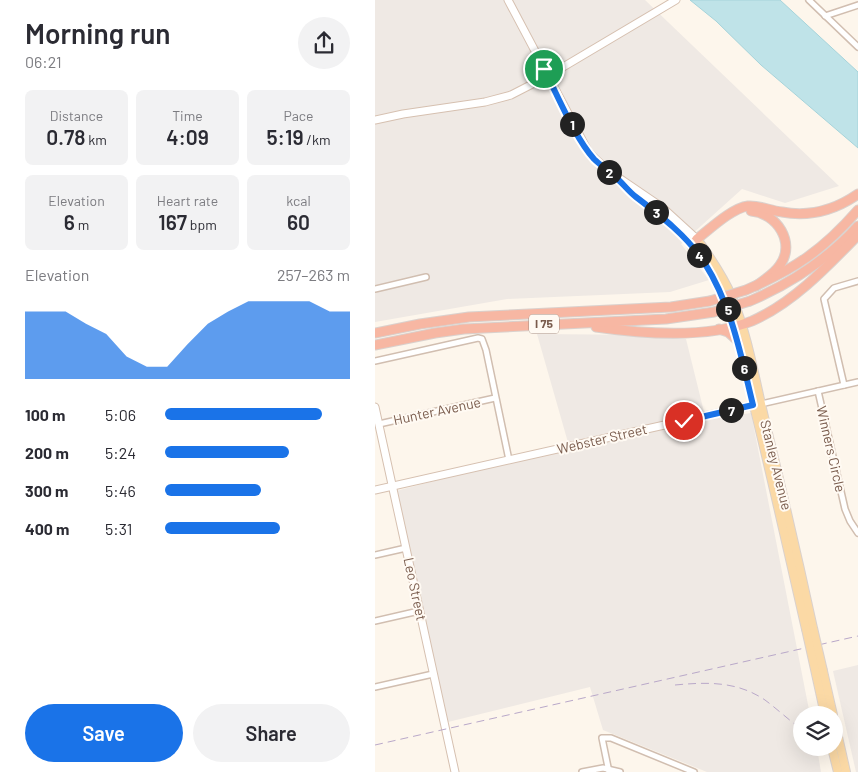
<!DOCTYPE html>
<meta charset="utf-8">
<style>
body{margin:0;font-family:Barlow,sans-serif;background:#f2f2f3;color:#2b2b33;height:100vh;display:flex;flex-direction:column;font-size:19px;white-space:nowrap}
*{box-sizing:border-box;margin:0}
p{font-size:16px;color:#7c7c81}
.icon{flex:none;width:28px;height:28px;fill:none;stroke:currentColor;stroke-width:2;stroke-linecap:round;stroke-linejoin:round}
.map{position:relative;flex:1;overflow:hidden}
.panel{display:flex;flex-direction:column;background:#fff;width:375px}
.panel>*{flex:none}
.tools{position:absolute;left:418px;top:706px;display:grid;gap:10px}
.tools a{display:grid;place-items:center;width:50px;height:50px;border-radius:50%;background:#fff;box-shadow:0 5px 20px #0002;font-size:25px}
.pin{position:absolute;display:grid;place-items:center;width:42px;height:42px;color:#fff;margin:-21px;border:2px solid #fff;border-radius:50%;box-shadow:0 1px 5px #0007}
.km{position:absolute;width:25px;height:25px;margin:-12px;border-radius:50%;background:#222;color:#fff;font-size:14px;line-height:25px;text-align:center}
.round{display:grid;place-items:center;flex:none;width:52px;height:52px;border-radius:26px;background:#f2f2f3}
.overview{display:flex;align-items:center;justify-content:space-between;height:85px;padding:0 25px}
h1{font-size:28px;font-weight:600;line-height:38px}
.metrics{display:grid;grid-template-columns:repeat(3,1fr);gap:8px;height:85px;padding:5px 25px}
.metrics div{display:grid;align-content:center;border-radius:8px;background:#f2f2f3;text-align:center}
.metrics b{font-size:21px;font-weight:600}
.metrics small{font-size:14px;font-weight:400}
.metrics p{font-size:14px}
.chart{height:140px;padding:10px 25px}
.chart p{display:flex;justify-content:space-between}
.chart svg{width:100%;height:90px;margin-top:5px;fill:#1a73e8;opacity:.7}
.button{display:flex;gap:10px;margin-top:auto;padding:10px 25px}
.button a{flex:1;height:58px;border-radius:30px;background:#1a73e8;color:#fff;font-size:20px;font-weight:600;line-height:58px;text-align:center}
.button a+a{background:#f2f2f3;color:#2b2b33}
ul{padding:0 25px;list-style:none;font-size:16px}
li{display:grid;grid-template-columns:80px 60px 1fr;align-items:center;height:38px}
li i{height:12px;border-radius:6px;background:#1a73e8}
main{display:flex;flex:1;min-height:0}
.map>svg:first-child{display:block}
.industrial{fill:#efe9e4}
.water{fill:#bfe3e8;stroke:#a5d3da}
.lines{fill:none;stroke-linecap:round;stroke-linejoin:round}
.street-casing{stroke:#d1beb0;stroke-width:8}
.secondary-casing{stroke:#d6c0b0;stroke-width:9}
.primary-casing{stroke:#dad1cd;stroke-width:10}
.highway-casing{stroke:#dad1cd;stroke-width:11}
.street{stroke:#fff;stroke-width:5}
.secondary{stroke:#fff;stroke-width:7}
.primary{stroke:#fbd9a5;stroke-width:8}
.highway{stroke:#f7b7a3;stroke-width:9}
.rail{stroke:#b9a8c9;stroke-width:1;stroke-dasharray:8 5;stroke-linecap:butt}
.primary-bridge-casing{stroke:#dad1cd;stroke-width:10;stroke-linecap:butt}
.highway-bridge-casing{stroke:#dad1cd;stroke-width:11;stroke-linecap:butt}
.primary-bridge{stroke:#fbd9a5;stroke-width:8}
.highway-bridge{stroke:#f7b7a3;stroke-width:9}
.route-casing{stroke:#fff;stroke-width:10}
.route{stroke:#1a73e8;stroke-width:6}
.labels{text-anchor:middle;stroke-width:4;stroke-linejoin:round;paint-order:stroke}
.shield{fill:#fffaf3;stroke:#a28b7f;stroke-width:1}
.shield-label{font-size:12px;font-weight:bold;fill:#7a5c4d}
.street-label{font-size:14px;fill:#7a5c4d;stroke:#fffaf3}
</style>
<main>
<section class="panel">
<div class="overview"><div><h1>Morning run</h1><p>06:21</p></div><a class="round"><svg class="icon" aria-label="share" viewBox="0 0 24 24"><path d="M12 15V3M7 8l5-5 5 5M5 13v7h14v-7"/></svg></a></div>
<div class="metrics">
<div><p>Distance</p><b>0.78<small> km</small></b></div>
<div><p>Time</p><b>4:09</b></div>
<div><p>Pace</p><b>5:19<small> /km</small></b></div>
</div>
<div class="metrics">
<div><p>Elevation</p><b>6<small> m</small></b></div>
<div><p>Heart rate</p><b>167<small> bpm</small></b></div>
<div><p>kcal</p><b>60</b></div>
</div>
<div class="chart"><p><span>Elevation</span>257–263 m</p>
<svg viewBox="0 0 160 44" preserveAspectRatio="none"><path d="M0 44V11L10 11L20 11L30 17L40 22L50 33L60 38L70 38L80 27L90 17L100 11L110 6L120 6L130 6L140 6L150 11L160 11V44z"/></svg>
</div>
<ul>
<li><b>100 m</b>5:06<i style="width:85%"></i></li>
<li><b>200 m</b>5:24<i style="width:67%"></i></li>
<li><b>300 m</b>5:46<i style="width:52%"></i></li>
<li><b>400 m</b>5:31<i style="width:62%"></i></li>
</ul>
<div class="button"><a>Save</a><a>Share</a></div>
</section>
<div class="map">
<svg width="483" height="772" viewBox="0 0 483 772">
<rect width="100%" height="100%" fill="#fdf6ec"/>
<g class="industrial">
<polygon points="0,0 270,0 464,186 410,203 367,189 306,244 334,280 295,292 132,299 0,322"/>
<polygon points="162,334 275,335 311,339 331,420 376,413 435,715 426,715 426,748 442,748 446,772 332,772 228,730 215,687 73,722 21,491 194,446"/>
<polygon points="483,665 483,772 481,772 458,671"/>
</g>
<polygon class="water" points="315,0 405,0 483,72 483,148 386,65 341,21"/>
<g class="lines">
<defs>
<g id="street">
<polyline points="434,0 483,47"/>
<polyline points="450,16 483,5"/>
<polyline points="0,289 51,277"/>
<polyline points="0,361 103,338 107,339 111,350 134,460"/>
<polyline points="469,385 449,299 459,288 483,281"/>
<polyline points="443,391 470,509 475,521 483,533"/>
<polyline points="386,404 483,382"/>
<polyline points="4,424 120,398"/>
<polyline points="0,555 31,548"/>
<polyline points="0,621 44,611"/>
<polyline points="0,687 58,674"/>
<polyline points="207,772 228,768 245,772"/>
<polyline points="234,772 227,738 236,738 319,772"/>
</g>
<g id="secondary">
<path d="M133,0L213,151C221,161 232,168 241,178C265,201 295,220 317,246"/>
<polyline points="0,120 28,114 110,102 136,95 173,76 301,0"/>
<polyline points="244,178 288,208 322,239"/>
<polyline points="0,407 80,772"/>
<polyline points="0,490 383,404"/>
</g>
<g id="primary">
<path d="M322,239C335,257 348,276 357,297C373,336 380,380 390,421C407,490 423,559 438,628"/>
<path d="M317,246C358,294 367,359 382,418C399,488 415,559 431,629"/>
<polyline points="448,671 458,715"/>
<polyline points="441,674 450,715"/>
<polyline points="459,719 471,772"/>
<polyline points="457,748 463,772"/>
</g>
<g id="highway">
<path d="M376,211C402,213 421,243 405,265C399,274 389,280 381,286"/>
<path d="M317,246L322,239C335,229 357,208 373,206C385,205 395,211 407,212C434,217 460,210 483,194"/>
<path d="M371,290C420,269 448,250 483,210"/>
<path d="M375,301C417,283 453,259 483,226"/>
<path d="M221,327C269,334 332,339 377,321C418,303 452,267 483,235"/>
<polyline points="344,329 353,332 363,341"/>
<polyline points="0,333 45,324 94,317 296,307 335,301"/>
<polyline points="0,345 60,333 89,329 291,319 339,312"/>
</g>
</defs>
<use href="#street" class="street-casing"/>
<use href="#secondary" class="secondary-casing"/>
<use href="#primary" class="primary-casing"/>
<use href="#highway" class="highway-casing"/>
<use href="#street" class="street"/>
<use href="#secondary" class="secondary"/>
<use href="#primary" class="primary"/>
<use href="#highway" class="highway"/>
<g class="rail">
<path d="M300,685C332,682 362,681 390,700C402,709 414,720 426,729"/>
<polyline points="0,745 483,636"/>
</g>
<defs>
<g id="primary-bridge">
<polyline points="438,628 448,671"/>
<polyline points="431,629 441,674"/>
</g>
<g id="highway-bridge">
<polyline points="335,301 371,290"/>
<polyline points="339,312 375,301"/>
</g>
</defs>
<use href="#primary-bridge" class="primary-bridge-casing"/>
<use href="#highway-bridge" class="highway-bridge-casing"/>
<use href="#primary-bridge" class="primary-bridge"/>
<use href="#highway-bridge" class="highway-bridge"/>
</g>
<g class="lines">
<defs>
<path id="route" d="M169,69C183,96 200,138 219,159C225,165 233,170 239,176C247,182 253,191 261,197C286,216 312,236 329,262C357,306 366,356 378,405L309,421"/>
</defs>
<use href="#route" class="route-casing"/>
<use href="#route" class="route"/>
</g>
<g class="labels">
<rect class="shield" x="154" y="314.5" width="30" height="19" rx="4"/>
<g class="shield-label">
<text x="169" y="328">I 75</text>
</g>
<g class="street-label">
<text transform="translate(62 411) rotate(-12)" y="5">Hunter Avenue</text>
<text transform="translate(227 439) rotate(-13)" y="5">Webster Street</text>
<text transform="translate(456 449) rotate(77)" y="5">Winners Circle</text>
<text transform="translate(401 465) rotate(76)" y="5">Stanley Avenue</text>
<text transform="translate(40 589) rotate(78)" y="5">Leo Street</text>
</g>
</g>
</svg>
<div class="tools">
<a><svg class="icon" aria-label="layers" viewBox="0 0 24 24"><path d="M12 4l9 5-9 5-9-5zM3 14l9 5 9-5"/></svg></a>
</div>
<div class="pin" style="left:169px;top:69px;background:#1e9e55"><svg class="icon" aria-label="arrive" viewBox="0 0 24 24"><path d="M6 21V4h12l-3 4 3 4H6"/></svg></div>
<div class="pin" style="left:309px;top:421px;background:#d93025"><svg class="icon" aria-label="check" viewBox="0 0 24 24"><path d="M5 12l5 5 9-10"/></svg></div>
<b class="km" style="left:197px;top:124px">1</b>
<b class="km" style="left:234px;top:172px">2</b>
<b class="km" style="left:281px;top:212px">3</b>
<b class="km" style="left:324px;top:255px">4</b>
<b class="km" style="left:353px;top:309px">5</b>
<b class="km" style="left:369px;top:368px">6</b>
<b class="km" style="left:356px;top:410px">7</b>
</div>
</main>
